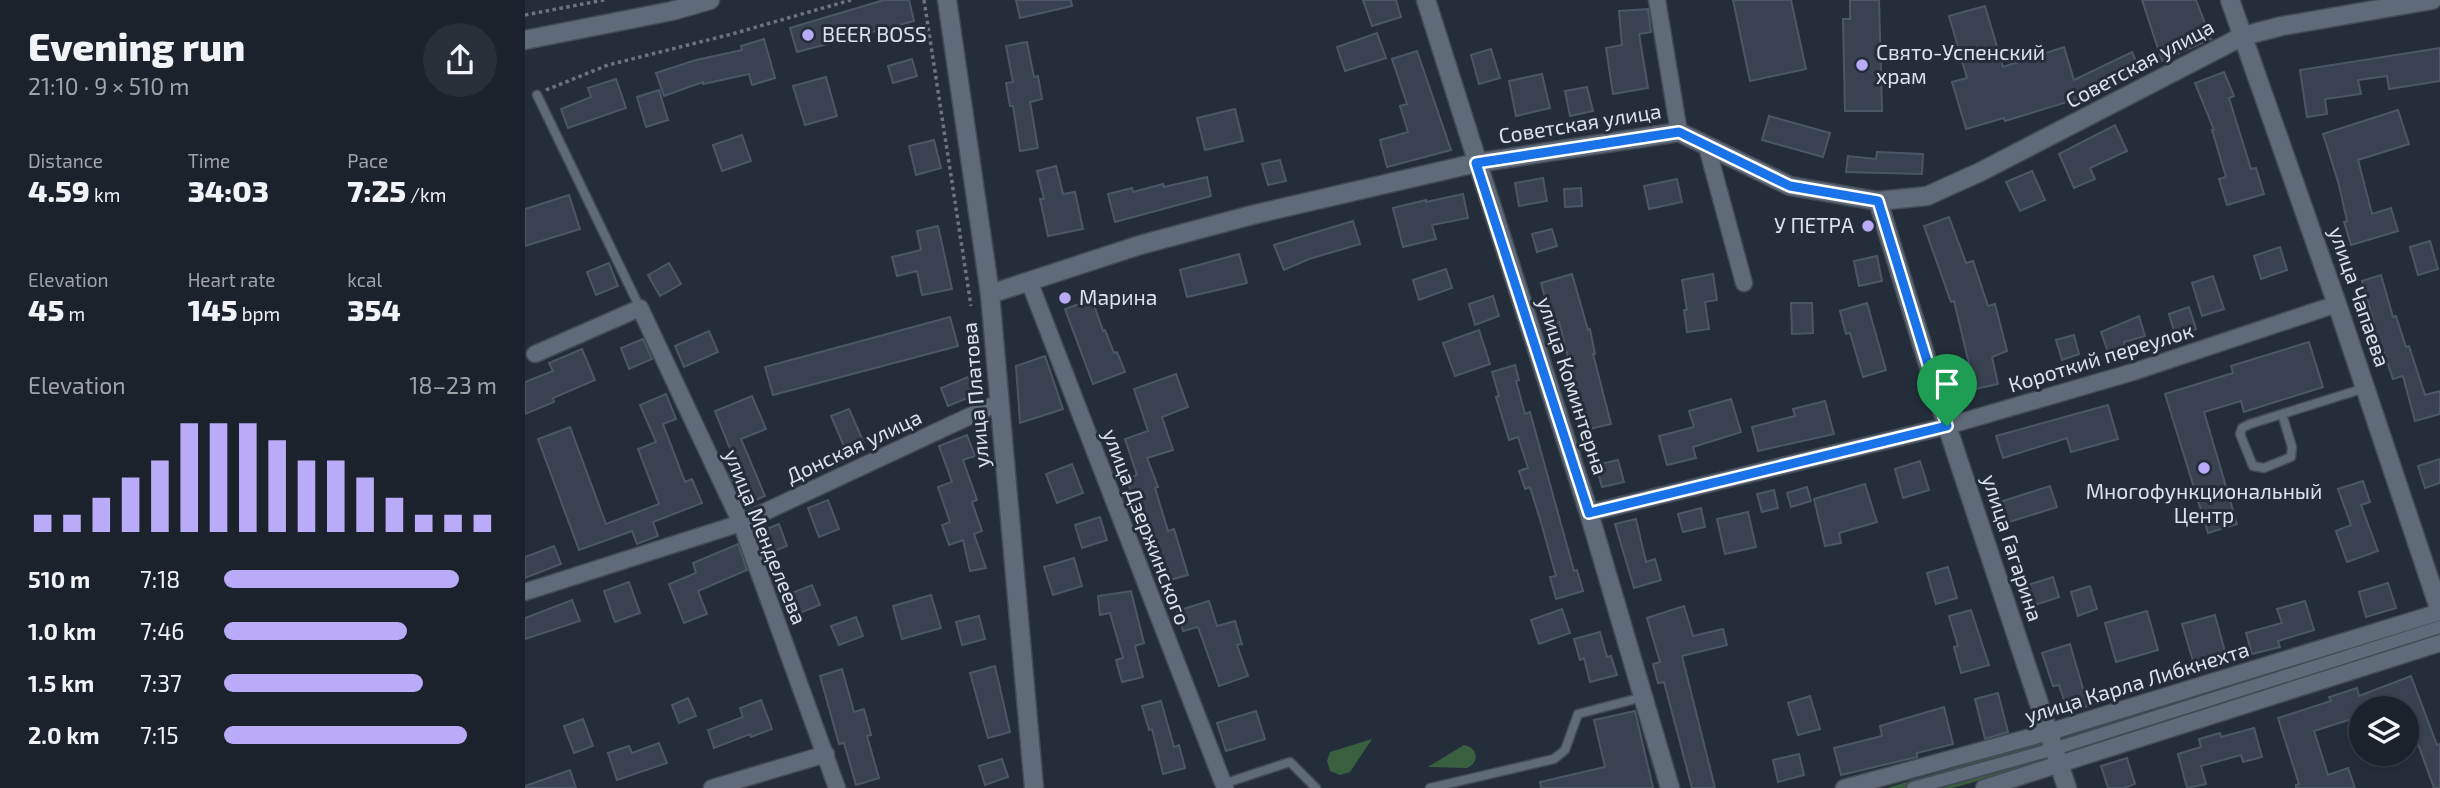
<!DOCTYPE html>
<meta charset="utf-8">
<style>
body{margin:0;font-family:"Exo 2",sans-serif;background:#282f38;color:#f1f3f6;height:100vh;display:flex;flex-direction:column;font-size:26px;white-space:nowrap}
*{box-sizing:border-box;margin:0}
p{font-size:23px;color:#a0a4a9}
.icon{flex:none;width:38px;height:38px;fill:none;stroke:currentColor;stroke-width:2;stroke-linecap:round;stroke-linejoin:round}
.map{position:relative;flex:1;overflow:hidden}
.drawer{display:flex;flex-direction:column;background:#1b222c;width:525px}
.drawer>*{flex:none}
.controls{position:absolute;left:1824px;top:696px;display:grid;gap:14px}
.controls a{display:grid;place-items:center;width:70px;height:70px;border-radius:50%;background:#1b222c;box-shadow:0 2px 5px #0004,0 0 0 2px #393f48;font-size:35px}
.pin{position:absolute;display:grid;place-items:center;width:60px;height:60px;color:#fff;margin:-72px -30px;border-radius:50% 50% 50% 0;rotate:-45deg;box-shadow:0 0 7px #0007}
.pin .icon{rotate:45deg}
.round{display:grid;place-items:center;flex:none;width:74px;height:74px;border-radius:37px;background:#282f38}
.overview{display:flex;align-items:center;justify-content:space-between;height:119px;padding:0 28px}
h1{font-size:38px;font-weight:800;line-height:52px}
.stats{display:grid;grid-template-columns:repeat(3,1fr);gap:10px;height:119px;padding:7px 28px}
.stats div{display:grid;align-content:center}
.stats b{font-size:30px;font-weight:800}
.stats small{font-size:19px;font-weight:400}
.stats p{font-size:19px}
.chart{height:196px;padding:14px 28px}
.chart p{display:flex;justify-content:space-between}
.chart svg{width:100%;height:126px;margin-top:7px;stroke:#b9abf7;stroke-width:6}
ul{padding:0 28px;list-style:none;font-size:23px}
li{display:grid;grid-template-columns:112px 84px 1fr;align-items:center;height:52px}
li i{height:18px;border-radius:9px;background:#b9abf7}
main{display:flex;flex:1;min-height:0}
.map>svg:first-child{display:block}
.green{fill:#39603e}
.building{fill:#384250;stroke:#4c5766;stroke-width:2}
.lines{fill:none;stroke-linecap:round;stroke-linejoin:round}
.service-casing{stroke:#434b56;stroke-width:11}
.pedestrian-casing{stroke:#434b56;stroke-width:16}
.minor-casing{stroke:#434b56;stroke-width:19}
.tertiary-casing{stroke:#434b56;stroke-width:21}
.secondary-casing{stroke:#434b56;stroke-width:21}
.path{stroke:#6b747f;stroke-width:3.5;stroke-dasharray:3.5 3.5;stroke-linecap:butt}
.service{stroke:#606b7a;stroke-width:8}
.pedestrian{stroke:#606b7a;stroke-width:12}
.minor{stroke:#606b7a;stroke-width:16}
.tertiary{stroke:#606b7a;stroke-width:18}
.secondary{stroke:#606b7a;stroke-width:18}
.route-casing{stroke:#fff;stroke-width:14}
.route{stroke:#1a73e8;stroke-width:9}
.poi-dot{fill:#b9abf7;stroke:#242e3b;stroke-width:2.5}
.labels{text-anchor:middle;stroke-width:6;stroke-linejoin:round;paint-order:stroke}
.poi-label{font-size:21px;fill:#dbe2ea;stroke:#242e3b;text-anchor:start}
.street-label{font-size:21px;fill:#dbe2ea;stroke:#242e3b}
</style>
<main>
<section class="drawer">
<div class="overview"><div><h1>Evening run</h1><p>21:10 · 9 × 510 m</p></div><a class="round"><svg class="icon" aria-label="share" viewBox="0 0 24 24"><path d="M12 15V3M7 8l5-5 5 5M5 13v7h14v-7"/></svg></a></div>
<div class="stats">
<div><p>Distance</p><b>4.59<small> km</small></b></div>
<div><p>Time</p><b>34:03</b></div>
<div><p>Pace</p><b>7:25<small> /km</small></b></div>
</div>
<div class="stats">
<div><p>Elevation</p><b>45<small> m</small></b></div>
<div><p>Heart rate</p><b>145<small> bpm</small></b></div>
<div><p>kcal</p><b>354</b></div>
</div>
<div class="chart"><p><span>Elevation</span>18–23 m</p>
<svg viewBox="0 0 160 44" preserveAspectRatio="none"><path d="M5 44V38M15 44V38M25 44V32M35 44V25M45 44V19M55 44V6M65 44V6M75 44V6M85 44V12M95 44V19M105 44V19M115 44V25M125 44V32M135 44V38M145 44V38M155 44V38"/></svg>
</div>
<ul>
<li><b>510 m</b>7:18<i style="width:86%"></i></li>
<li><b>1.0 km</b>7:46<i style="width:67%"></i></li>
<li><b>1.5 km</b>7:37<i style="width:73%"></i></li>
<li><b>2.0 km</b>7:15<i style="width:89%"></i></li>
</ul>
</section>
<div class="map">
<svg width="1915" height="788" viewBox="0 0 1915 788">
<rect width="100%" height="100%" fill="#242e3b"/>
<g class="green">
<polygon points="847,739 825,772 815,775 805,771 802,761 805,752"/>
<polygon points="1515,742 1521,761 1428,788 1362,788"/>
<path d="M939,745C953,748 955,762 942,768L903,767Z"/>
</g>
<g class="building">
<polygon points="359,0 384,0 389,21 272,52 265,28"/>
<polygon points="491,0 546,0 547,6 495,18"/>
<polygon points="838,0 871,0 876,17 847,26"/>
<polygon points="1208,0 1266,0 1281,69 1225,81"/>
<polygon points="1325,0 1354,0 1357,111 1320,111 1318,19 1325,19"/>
<polygon points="1617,0 1671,0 1686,39 1637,61"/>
<polygon points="1460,6 1478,67 1539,47 1549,80 1607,52 1616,72 1568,94 1480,121 1479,118 1441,129 1427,82 1442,78 1424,16"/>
<polygon points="1123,9 1126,32 1114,34 1123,88 1088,94 1081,48 1097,45 1094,11"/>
<polygon points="852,33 861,58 820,71 812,47"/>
<polygon points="239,39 250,78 227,85 224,74 178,84 178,82 139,96 131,73 171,60 217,50 216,46"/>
<polygon points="502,42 509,77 513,76 517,99 505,102 513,148 495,151 488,106 485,106 481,83 488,82 481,46"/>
<polygon points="1915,48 1915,81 1864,89 1862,76 1833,80 1836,94 1800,99 1802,114 1782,117 1775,70"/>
<polygon points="966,49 975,78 954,84 946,55"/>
<polygon points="892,51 926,150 862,167 855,140 883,132 875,106 882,104 867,59"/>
<polygon points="387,59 392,76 368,83 363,66"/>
<polygon points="1699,72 1709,96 1704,98 1726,169 1731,168 1739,194 1702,205 1694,179 1701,177 1687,130 1689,130 1670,83"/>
<polygon points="1017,74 1025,108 991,116 984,81"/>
<polygon points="301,77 312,116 280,125 268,86"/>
<polygon points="91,79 101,108 43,128 36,109 66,97 63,88"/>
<polygon points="1062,87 1068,111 1045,116 1040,91"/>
<polygon points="134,90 143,120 121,127 112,97"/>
<polygon points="710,109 718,141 680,150 672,118"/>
<polygon points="1873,110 1884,144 1833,160 1847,214 1866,208 1873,231 1826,245 1819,222 1822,221 1814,185 1798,134"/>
<polygon points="1244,116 1305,133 1298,157 1237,140"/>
<polygon points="1590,125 1602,151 1565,168 1570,179 1549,188 1534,154"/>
<polygon points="217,135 226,161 197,171 188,145"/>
<polygon points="409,140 416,168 391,175 384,146"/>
<polygon points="1352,152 1398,154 1397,174 1321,172 1323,156 1351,159"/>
<polygon points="755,160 761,181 743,185 737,164"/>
<polygon points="531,166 538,194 550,192 558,229 523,236 515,199 519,199 512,171"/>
<polygon points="1507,171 1520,200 1495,211 1481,182"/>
<polygon points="682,177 686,196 590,222 583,194 607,188 608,192 638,184 639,187"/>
<polygon points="1018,178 1022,201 994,206 990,183"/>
<polygon points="1152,179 1157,202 1124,209 1119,186"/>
<polygon points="1056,188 1057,206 1040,207 1039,189"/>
<polygon points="938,194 943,218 907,225 911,239 878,247 868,208 901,200 901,202"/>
<polygon points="44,195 55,229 0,246 0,209"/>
<polygon points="1424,217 1441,263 1448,261 1463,306 1470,304 1482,351 1467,357 1473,384 1450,389 1429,301 1426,302 1399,226"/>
<polygon points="828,221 835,244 784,259 759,270 749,245"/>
<polygon points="413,226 427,289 397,295 392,271 372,276 367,257 396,250 392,231"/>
<polygon points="1027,229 1032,246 1012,252 1007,234"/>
<polygon points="1905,241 1913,269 1893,275 1885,247"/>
<polygon points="1755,247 1762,270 1736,279 1729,256"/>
<polygon points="714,254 722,283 662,297 655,270"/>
<polygon points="1352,256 1357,281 1334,286 1329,261"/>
<polygon points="84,263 93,286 71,295 62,272"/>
<polygon points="144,263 156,284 135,296 123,275"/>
<polygon points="921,269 927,288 894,300 888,280"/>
<polygon points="1047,274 1063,330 1065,329 1070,354 1068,354 1086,424 1056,431 1039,367 1045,366 1034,322 1027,324 1016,283"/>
<polygon points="1188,274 1192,300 1180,302 1184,329 1162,332 1159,310 1162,310 1157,280"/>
<polygon points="1856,275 1868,317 1871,316 1881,347 1884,346 1900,395 1915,391 1915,414 1890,421 1878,376 1868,379 1858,350 1853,351 1844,325 1849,323 1837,281"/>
<polygon points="1688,276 1699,309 1677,316 1667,283"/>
<polygon points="968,296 974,316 950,325 944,304"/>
<polygon points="567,299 578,331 580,330 589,353 592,352 600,372 568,384 540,309"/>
<polygon points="1266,303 1287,303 1288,333 1267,334"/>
<polygon points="1342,303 1361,370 1338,377 1325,333 1321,334 1315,311"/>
<polygon points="1664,307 1671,329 1650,335 1644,314"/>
<polygon points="1614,316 1620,336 1599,342 1600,346 1583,352 1576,332"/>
<polygon points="425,317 433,346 248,395 240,367"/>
<polygon points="954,330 965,364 930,376 918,343"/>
<polygon points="184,331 193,352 159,367 150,346"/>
<polygon points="1549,335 1554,354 1537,360 1531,340"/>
<polygon points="118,339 127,359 104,369 96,348"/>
<polygon points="1784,342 1798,387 1719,412 1716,401 1679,412 1712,524 1683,533 1640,394 1708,373 1706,366"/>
<polygon points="57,349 70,380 28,398 29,402 0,414 0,382 28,371 24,363"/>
<polygon points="520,356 538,409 495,423 491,366"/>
<polygon points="990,365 994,380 991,381 1000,414 1005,412 1049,571 1052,570 1058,591 1031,599 1025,577 1031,576 1017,526 1005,487 1000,489 994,471 1003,468 993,437 984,440 971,397 974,396 967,372"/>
<polygon points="651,374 663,407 637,417 648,450 622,458 633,487 630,488 643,531 649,529 663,575 641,581 633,554 630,555 610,496 608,496 601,479 612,475 600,439 623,431 609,389"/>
<polygon points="443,377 450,395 423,406 416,388"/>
<polygon points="141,394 151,419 138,424 160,482 167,479 177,503 128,522 133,536 112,544 107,531 54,550 13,439 45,427 81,524 134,504 113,449 131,442 115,405"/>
<polygon points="227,396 241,429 216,439 240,496 219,505 204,473 213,469 190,411"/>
<polygon points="1206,399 1216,432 1168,447 1171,458 1142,465 1134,436 1169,427 1164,411"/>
<polygon points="1300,401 1309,434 1233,451 1227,427 1270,416 1268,409"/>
<polygon points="1583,405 1593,439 1546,452 1542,438 1478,458 1471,436"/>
<polygon points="324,409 339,443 321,451 306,416"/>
<polygon points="442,435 450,456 438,460 452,500 447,502 457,531 449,534 461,568 445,571 438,540 424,545 417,525 425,522 413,487 427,482 414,446"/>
<polygon points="1915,459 1915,483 1900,488 1893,466"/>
<polygon points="1093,460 1099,482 1077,487 1071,465"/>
<polygon points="1395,461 1404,490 1378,498 1370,469"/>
<polygon points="547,464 558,493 532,503 521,474"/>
<polygon points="1838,481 1845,502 1836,505 1853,551 1822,562 1811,531 1826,525 1813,489"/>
<polygon points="1340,484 1352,522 1314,533 1316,543 1300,546 1289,499"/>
<polygon points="1525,486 1532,507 1481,523 1475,502"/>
<polygon points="1282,487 1286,501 1266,507 1262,493"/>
<polygon points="1249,490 1253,508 1237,512 1232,494"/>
<polygon points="303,500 314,529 294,537 283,508"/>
<polygon points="1176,508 1180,527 1158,532 1153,514"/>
<polygon points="1223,512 1231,547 1200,554 1192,519"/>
<polygon points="575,517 582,540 557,548 550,525"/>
<polygon points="1111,519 1121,562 1130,559 1136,580 1109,588 1090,524"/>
<polygon points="254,524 262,546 239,555 231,533"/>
<polygon points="213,544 222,570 173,591 182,614 159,623 144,584 171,573 168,563"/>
<polygon points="29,546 36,564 0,578 0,557"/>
<polygon points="549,558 557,586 528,595 519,567"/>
<polygon points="1423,567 1432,598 1411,604 1402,573"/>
<polygon points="1528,577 1534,597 1507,606 1500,586"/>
<polygon points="104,582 115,613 90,622 79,591"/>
<polygon points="1863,583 1871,608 1841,617 1834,592"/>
<polygon points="287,585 295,605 267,616 259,596"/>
<polygon points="1565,586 1572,609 1553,616 1546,592"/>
<polygon points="606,591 619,643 610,646 618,677 597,682 591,660 598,658 585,613 575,615 573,596"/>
<polygon points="406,595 416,628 377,639 368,606"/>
<polygon points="47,600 55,621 0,639 0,618"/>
<polygon points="684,601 692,626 710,621 717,644 712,645 723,676 694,686 673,627 658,631 652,611"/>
<polygon points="1780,601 1789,630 1753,641 1755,647 1727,654 1721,633 1757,623 1752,609"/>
<polygon points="1159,606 1168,636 1198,629 1202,645 1157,656 1190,788 1167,788 1139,682 1133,683 1128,664 1135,662 1122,618"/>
<polygon points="1037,609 1045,633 1014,644 1006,620"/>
<polygon points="1446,610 1464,665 1436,673 1429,647 1433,646 1424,616"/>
<polygon points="1622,611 1633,650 1591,662 1580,623"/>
<polygon points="1690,615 1700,652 1668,661 1657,624"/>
<polygon points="454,616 460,639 437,645 431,622"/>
<polygon points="331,617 338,636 314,645 306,626"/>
<polygon points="1075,632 1082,657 1086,656 1092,675 1065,682 1059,658 1055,660 1049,639"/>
<polygon points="1545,644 1563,706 1543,712 1534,685 1528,686 1517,653"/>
<polygon points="470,666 485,732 463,738 445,673"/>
<polygon points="317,669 329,712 339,709 346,735 342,736 354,778 331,785 319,743 314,744 295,676"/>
<polygon points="1886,676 1912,745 1915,744 1915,788 1909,788 1888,730 1881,733 1881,709 1836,709 1836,716 1789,731 1803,775 1823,768 1830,788 1771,788 1771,785 1774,784 1753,718 1806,701 1804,697 1832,688 1834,696"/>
<polygon points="1473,693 1483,732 1460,739 1450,699"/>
<polygon points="1285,696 1295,729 1273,735 1263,703"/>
<polygon points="163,698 171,716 154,723 147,705"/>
<polygon points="236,700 247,729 226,737 225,734 189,748 183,730 218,717 215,708"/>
<polygon points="636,701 649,747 654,745 660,768 638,774 627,729 624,730 617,706"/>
<polygon points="1419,707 1428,744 1392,753 1392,757 1316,775 1309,748 1357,736 1355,726"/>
<polygon points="731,711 740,739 701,751 692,723"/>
<polygon points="1110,711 1128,788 1016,788 1015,782 1080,767 1069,720"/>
<polygon points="58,719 68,746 49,753 39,726"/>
<polygon points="1729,728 1737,757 1718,762 1716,755 1676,766 1681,784 1662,788 1653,754 1676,747 1674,739 1695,733 1696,737"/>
<polygon points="134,743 142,763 92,780 83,753 104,746 107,753"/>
<polygon points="1274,754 1279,775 1253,782 1248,760"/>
<polygon points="1602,758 1610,784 1599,788 1583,788 1576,766"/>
<polygon points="477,759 483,777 460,785 454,766"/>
<polygon points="45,770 51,788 0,788 0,786"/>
</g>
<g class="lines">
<defs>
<g id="service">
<polyline points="12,95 115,308"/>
<polyline points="1757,414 1767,447 1766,457 1739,468 1728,466 1715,434 1717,428 1725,424 1840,388"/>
<polyline points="698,784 765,762 791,788"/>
<polyline points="905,788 1029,759 1040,750 1053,714 1118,697"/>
</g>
<polyline id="pedestrian" points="1388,788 1529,749 1915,627"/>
<g id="minor">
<polyline points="1132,0 1154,132"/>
<polyline points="1182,147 1219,283"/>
<polyline points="504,281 700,788"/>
<polyline points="10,354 115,308 216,523 312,788"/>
<polyline points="1064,513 1422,426 1608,372 1812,304"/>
<polyline points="0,592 216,523 475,402"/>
<polyline points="187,788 301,754"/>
<polyline points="1319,788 1524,732 1915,612"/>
<polyline points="1459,788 1915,643"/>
</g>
<g id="tertiary">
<polyline points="422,0 465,294 509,788"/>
<polyline points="901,0 1064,513 1145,788"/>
<polyline points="0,40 147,11 185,0"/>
<polyline points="1353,201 1422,426 1542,788"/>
<polyline points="465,294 615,245 727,215 951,163 1154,132 1265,186 1353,201 1402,196 1455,172 1718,36"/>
</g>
<g id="secondary">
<polyline points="1705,0 1812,304 1915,611"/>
<polyline points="1718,36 1757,26 1907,0"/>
</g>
</defs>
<use href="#service" class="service-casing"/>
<use href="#pedestrian" class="pedestrian-casing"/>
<use href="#minor" class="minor-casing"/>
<use href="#tertiary" class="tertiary-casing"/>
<use href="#secondary" class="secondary-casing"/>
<g class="path">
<polyline points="399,0 446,306"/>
<polyline points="0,15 79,0"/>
<polyline points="21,90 83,65 207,34 326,0"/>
</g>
<use href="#service" class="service"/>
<use href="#pedestrian" class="pedestrian"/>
<use href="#minor" class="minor"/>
<use href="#tertiary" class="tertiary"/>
<use href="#secondary" class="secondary"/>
</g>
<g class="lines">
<defs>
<polygon id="route" points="1154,132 1265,186 1353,201 1422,426 1064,513 951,163"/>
</defs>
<use href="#route" class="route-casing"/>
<use href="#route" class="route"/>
</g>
<g class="poi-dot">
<circle cx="283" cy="35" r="7"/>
<circle cx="1337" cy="65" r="7"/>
<circle cx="1343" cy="226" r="7"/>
<circle cx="540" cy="298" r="7"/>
<circle cx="1679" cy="468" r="7"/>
</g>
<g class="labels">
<g class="poi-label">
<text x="297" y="42">BEER BOSS</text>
<text x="1351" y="60">Свято-Успенский<tspan x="1351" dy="24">храм</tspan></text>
<text x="1329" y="233" text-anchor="end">У ПЕТРА</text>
<text x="554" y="305">Марина</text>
<text x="1679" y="499" text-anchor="middle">Многофункциональный<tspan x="1679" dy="24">Центр</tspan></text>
</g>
<g class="street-label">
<text transform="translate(1615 64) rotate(-28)" y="7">Советская улица</text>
<text transform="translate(1055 124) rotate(-9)" y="7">Советская улица</text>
<text transform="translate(1834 297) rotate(71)" y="7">улица Чапаева</text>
<text transform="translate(1576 358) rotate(-17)" y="7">Короткий переулок</text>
<text transform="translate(1047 386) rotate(72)" y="7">улица Коминтерна</text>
<text transform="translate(451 395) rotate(-95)" y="7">улица Платова</text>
<text transform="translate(329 447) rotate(-25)" y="7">Донская улица</text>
<text transform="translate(621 527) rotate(69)" y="7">улица Дзержинского</text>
<text transform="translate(240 537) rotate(68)" y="7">улица Менделеева</text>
<text transform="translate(1487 548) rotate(72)" y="7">улица Гагарина</text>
<text transform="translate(1612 683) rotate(-17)" y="7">улица Карла Либкнехта</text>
</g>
</g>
</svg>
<div class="controls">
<a><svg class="icon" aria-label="layers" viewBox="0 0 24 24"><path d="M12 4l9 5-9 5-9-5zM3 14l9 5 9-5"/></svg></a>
</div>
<div class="pin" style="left:1422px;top:426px;background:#1e9e55"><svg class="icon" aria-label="arrive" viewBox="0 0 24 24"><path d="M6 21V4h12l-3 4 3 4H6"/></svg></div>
</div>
</main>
